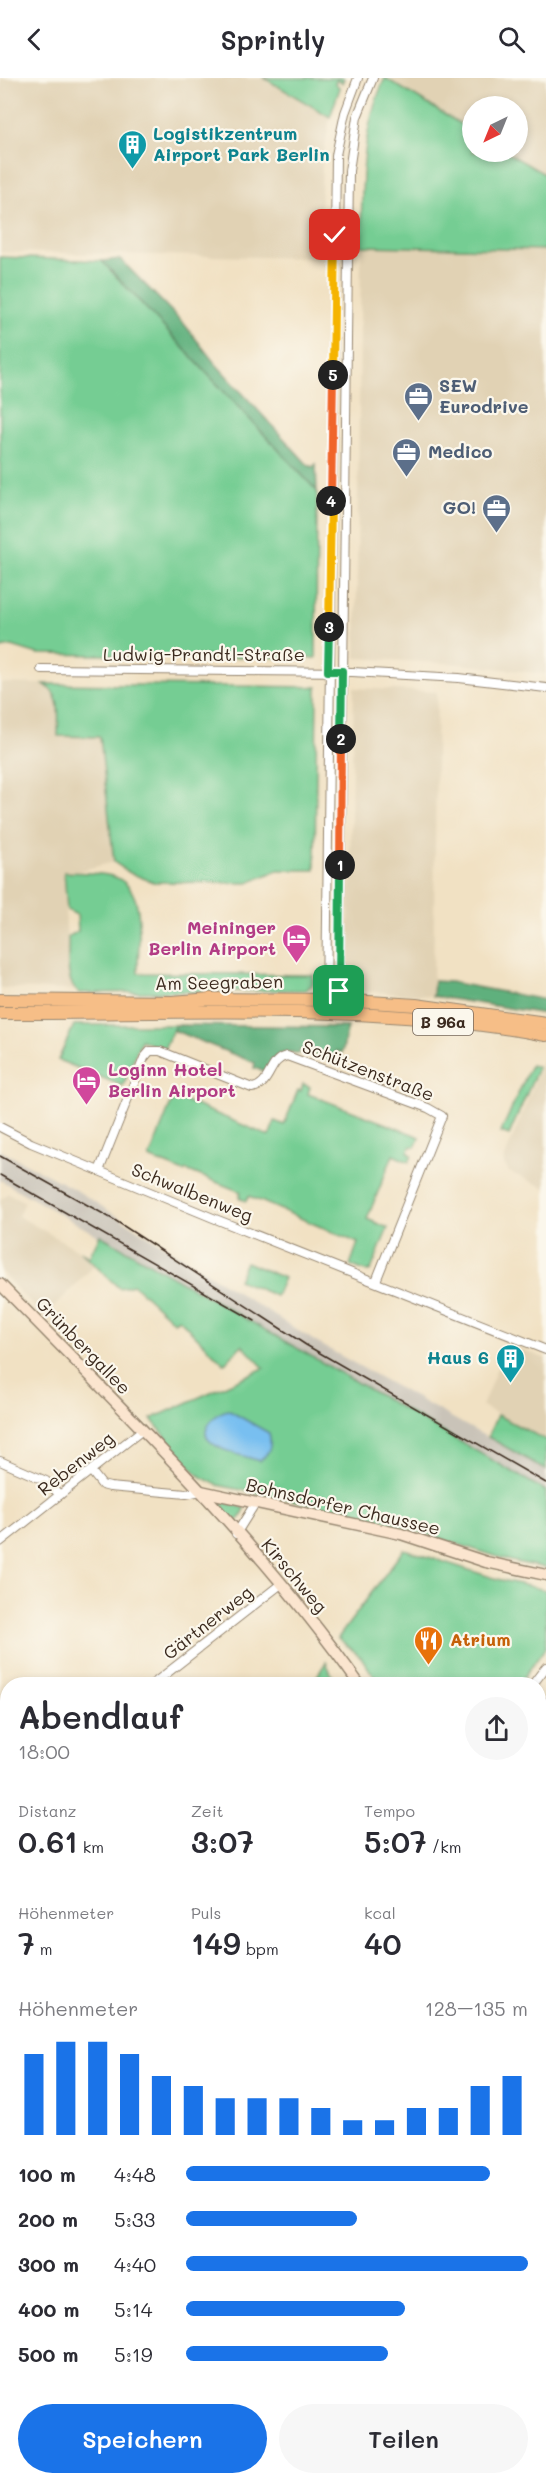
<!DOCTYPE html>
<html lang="de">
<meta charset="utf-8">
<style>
body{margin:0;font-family:Mali,sans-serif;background:#f7f7f7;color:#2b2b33;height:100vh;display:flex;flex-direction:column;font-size:22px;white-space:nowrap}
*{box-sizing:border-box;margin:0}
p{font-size:20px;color:#7c7c81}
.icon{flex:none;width:33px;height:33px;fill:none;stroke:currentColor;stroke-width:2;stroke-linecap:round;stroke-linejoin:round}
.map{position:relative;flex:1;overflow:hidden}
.drawer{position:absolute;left:0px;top:1599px;width:546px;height:808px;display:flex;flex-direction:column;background:#fff;border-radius:24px 24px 0 0;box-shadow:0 3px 9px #0003}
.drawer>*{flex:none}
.needle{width:39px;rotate:223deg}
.fabs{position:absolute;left:462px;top:18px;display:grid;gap:12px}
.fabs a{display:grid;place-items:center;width:66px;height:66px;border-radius:50%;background:#fff;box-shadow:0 3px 9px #0003;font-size:30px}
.pin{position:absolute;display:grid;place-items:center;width:51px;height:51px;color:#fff;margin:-26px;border-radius:12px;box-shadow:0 3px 9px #0006}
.km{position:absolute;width:30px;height:30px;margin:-15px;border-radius:50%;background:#222;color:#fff;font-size:16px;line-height:30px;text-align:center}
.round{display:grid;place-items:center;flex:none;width:63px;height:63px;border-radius:32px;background:#f7f7f7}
.summary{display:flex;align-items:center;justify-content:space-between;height:102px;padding:0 18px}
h1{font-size:33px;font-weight:600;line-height:45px}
.metrics{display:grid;grid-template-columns:repeat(3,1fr);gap:9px;height:102px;padding:6px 18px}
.metrics div{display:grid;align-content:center}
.metrics b{font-size:30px;font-weight:600}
.metrics small{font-size:16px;font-weight:400}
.metrics p{font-size:16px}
.chart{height:168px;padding:12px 18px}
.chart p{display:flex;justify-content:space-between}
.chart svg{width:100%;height:108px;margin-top:6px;stroke:#1a73e8;stroke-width:6}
.action{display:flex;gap:12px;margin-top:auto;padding:12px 18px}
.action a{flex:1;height:69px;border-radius:36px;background:#1a73e8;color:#fff;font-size:24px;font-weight:600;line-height:69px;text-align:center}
.action a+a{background:#f7f7f7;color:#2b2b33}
ul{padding:0 18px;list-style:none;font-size:20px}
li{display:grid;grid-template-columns:96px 72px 1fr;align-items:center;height:45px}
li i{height:15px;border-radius:8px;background:#1a73e8}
header{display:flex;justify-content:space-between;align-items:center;height:78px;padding:0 18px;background:#fff;font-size:27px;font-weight:600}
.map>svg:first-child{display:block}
.built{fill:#e1d2b4}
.industrial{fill:#c9c3b8}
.green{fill:#74cd93;stroke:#587c58;stroke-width:1.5}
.forest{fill:#5fb07d;stroke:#4d6d4e;stroke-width:1.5}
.water{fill:#78bff0;stroke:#5a7487;stroke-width:1.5}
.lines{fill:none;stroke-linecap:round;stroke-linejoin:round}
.street-casing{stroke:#968670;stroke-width:10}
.secondary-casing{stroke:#968670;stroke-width:13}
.primary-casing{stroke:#968670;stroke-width:14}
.street{stroke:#fff;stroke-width:8}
.secondary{stroke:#fbe5cf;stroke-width:10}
.primary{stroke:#f6be87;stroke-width:12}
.tram{stroke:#3b2a1e;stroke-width:1.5}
.rail{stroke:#3b2a1e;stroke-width:2}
.split-1-casing{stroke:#fff;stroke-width:12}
.split-2-casing{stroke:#fff;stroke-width:12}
.split-3-casing{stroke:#fff;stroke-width:12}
.split-4-casing{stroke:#fff;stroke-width:12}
.split-5-casing{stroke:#fff;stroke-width:12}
.split-6-casing{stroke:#fff;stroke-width:12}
.split-1{stroke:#22a559;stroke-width:8}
.split-2{stroke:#f0652b;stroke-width:8}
.split-3{stroke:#22a559;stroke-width:8}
.split-4{stroke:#f5b400;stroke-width:8}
.split-5{stroke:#f0652b;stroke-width:8}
.split-6{stroke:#f5b400;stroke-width:8}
.labels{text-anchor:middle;stroke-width:4.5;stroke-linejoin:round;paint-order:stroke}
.shield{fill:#fbf7ec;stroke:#75685c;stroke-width:1.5}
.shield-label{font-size:16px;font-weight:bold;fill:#3b2a1e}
.culture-label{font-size:18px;font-weight:bold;fill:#0d838f;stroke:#fbf7ec;text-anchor:start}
.service-label{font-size:18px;font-weight:bold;fill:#4e5e75;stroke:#fbf7ec;text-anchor:start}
.street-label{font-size:18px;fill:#3b2a1e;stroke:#fbf7ec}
.hotel-label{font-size:18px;font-weight:bold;fill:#b23c85;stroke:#fbf7ec;text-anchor:end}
.food-label{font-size:18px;font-weight:bold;fill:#c56008;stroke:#fbf7ec;text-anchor:start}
</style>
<header><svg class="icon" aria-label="back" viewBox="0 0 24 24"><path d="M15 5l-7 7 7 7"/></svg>Sprintly<svg class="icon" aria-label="search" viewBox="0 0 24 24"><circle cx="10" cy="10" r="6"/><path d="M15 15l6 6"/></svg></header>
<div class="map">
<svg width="546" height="2407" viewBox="0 0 546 2407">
<rect width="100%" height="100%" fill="#fbf7ec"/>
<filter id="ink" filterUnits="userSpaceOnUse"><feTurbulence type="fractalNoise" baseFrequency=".0167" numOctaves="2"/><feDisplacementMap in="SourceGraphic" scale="12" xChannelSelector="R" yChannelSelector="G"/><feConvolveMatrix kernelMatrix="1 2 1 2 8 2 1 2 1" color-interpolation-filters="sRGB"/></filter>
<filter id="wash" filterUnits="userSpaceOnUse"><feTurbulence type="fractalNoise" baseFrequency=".008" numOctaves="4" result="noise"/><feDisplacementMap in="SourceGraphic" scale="24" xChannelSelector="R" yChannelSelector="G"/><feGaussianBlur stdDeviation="1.35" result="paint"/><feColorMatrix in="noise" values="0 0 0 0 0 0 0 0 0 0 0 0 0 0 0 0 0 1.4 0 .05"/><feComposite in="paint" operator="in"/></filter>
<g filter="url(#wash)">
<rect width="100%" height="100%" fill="#f1e1c3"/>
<g class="built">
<polygon points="0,0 264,0 330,39 322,87 319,180 0,174"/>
<polygon points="385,0 546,0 546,97 506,74 518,74 518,28 472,28 472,53"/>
<polygon points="361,168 546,172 546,596 460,586 356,580"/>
<polygon points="0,605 44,606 52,611 58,621 58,658 100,659 114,784 63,797 69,895 75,912 0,910"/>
<polygon points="354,610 437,614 433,918 356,913 347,905"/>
<polygon points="546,975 546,1110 509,1094 503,1084"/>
<polygon points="8,1115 25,1124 18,1138 80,1173 94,1185 94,1188 44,1239 0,1193 0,1122"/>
<polygon points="507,1265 546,1281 546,1362 482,1328"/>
<polygon points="0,2195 8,2205 7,2286 0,2287"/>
</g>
<g class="industrial">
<polygon points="0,1072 76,1112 316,1264 546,1392 546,1413 0,1102"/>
<polygon points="0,1693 7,1694 7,1739 0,1739"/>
<polygon points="538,1745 546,1745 546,1794 539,1793"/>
</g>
<g class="green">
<polygon points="264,0 344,0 342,5 337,2 335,5 340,10 330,39"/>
<path d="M385,0L472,53V74H506L546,97V172L361,168C362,112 360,53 385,0Z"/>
<polygon points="0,179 102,183 317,413 316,580 38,576 12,568 0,570"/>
<path d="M44,606L317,609L315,792H278L248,805L153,804L130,795L114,784L100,659L58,658C58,638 63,618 44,606Z"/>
<path d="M64,794C79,795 98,794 112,798C150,809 137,866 138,895L313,897V906L306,912L79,915C64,904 69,876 68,859L78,853L77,837L67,832Z"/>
<polygon points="74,947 175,947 164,971 141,962 123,1008 58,982"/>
<polygon points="531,987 538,990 509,1057 501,1054"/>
<polygon points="303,1006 310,1009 308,1016 420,1059 415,1069 411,1068 408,1074 412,1077 409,1084 393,1077 367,1141 388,1150 371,1192 367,1194 350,1187 358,1165 249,1118 246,1123 239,1120 241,1114 186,1092 184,1094 149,1080 174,1018 269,1058 275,1043 284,1047 298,1012 301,1013"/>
<polygon points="100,1157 546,1413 546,1490 511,1483 368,1438 217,1407 201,1399 171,1371 167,1360 151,1341 264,1290 242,1267 224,1286 179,1241 174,1244 134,1207 119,1210 80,1173 89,1179"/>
<polygon points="246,1184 284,1200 276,1218 238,1202"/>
<polygon points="497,1337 546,1362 546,1392 488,1359"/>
<polygon points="223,1424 245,1430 243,1436 235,1445 220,1429"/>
<polygon points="404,1471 497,1501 546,1512 546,1569 519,1606 379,1606 361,1579 338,1560"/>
<polygon points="326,1584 336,1606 312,1606"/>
<polygon points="539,2357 546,2373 546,2407 538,2407 535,2400 538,2400"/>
<polygon points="358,2400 491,2400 494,2407 347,2407"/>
</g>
<g class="forest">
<polygon points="120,181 185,247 214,284 308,387 313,389 316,386 317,413 102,183"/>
<polygon points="434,903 450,904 546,922 546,936 433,918"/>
<path d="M175,947L348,949L342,975L336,973L333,983L301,971L299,976C282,970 274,979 267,994L254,990L255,985L173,952Z"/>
</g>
<path class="water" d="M228,1332L269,1355C272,1368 270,1374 260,1383C245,1378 193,1369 209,1346C215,1338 219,1334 228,1332Z"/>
</g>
<g filter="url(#ink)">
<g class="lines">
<defs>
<g id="street">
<polyline points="41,591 352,594 459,600 546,610"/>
<polyline points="326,925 336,77 345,35 358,0"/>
<polyline points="339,936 349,93 357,39 373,0"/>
<polyline points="0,1049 31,1065 218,1142 546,1272"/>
<path d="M99,1093L144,980L150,973H160L252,1010C272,1007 268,981 287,978L428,1030L442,1038L376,1203"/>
<polyline points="0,1383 46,1403 60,1417"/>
<polyline points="91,1393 102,1407 110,1409 186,1416 201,1413"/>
<polyline points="236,1456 256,1424"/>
<polyline points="0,1464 141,1353"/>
<polyline points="153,1606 281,1506"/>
<polyline points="533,1606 546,1589"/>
<polyline points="538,1621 546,1625"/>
<polyline points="0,1684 8,1684"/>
<polyline points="0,1742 8,1743"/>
<polyline points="538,1850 546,1845"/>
<polyline points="0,1951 8,1947"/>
<polyline points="0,2179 8,2189"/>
<polyline points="125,2400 128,2407"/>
</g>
<g id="secondary">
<path d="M0,1206C125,1334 256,1460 359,1606"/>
<polyline points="201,1413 401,1456 486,1484 546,1497"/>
<polyline points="538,1862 546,1874"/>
<polyline points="538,2203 546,2204"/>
<polyline points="0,2302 8,2300"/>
</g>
<g id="primary">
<polyline points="0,922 172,924 211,921 338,922 416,927 546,945"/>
<path d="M0,935C180,936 368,923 546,957"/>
</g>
</defs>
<use href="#street" class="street-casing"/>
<use href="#secondary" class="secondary-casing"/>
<use href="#primary" class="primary-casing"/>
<use href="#street" class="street"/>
<use href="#secondary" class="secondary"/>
<use href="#primary" class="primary"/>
<g class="tram">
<polyline points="0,1078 116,1143 306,1267 546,1405"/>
<polyline points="0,1097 255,1243"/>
</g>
<g class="rail">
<polyline points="0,1705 8,1706"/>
<polyline points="0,1719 8,1720"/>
<polyline points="538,1758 546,1759"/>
<polyline points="538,1771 546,1772"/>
</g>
</g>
</g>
<g class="lines" filter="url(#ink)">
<defs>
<polyline id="split-1" points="339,913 340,787"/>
<polyline id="split-2" points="340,787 341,661"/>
<polyline id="split-3" points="329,549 328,593 342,593 341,661"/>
<polyline id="split-4" points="329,549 331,423"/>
<polyline id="split-5" points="331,423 333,297"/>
<polyline id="split-6" points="333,297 335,157"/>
</defs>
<use href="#split-1" class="split-1-casing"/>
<use href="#split-2" class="split-2-casing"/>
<use href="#split-3" class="split-3-casing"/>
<use href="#split-4" class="split-4-casing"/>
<use href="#split-5" class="split-5-casing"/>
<use href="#split-6" class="split-6-casing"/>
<use href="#split-1" class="split-1"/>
<use href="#split-2" class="split-2"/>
<use href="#split-3" class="split-3"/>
<use href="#split-4" class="split-4"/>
<use href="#split-5" class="split-5"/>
<use href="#split-6" class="split-6"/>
</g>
<defs>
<symbol id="building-pin" viewBox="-11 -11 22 30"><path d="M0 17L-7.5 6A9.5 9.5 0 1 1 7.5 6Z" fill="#0f9aa8" stroke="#fbf7ec"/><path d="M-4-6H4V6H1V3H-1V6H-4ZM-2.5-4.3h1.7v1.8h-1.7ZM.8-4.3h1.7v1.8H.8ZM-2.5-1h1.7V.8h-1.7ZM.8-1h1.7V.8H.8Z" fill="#fff"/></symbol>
<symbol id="office-pin" viewBox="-11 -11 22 30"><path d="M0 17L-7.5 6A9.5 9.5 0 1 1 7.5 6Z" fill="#5c6f8a" stroke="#fbf7ec"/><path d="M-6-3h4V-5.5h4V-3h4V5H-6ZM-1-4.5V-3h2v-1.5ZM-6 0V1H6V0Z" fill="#fff"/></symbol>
<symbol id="hotel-pin" viewBox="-11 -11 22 30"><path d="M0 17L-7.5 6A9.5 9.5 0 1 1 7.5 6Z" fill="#d1479c" stroke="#fbf7ec"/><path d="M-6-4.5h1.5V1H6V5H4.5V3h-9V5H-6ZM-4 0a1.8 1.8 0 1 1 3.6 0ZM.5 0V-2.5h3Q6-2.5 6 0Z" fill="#fff"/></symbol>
<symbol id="restaurant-pin" viewBox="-11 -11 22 30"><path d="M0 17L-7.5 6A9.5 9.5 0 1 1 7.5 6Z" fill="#e8710a" stroke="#fbf7ec"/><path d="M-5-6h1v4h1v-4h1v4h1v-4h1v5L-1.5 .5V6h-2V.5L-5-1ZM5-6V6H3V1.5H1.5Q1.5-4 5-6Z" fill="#fff"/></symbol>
</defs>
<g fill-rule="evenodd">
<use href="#building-pin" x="116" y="50" width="33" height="45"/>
<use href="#office-pin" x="402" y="302" width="33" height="45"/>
<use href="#office-pin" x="390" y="358" width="33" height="45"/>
<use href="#office-pin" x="480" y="414" width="33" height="45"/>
<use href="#hotel-pin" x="280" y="844" width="33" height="45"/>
<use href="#hotel-pin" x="70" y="986" width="33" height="45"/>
<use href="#building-pin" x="494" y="1264" width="33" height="45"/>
<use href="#restaurant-pin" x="412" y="1546" width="33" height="45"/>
</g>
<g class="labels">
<rect class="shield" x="413" y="931" width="60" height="26" rx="4.5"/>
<g class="shield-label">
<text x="443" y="950">B 96a</text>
</g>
<g class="culture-label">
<text x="153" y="62">Logistikzentrum<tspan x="153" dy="21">Airport Park Berlin</tspan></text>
<text x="489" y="1286" text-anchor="end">Haus 6</text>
</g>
<g class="service-label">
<text x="439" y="314">SEW<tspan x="439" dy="21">Eurodrive</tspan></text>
<text x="428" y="380">Medico</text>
<text x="476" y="436" text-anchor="end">GO!</text>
</g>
<g class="street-label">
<text x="204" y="583">Ludwig-Prandtl-Straße</text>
<text transform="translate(219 905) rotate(-1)" y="6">Am Seegraben</text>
<text transform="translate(368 993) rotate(21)" y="6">Schützenstraße</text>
<text transform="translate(192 1115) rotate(22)" y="6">Schwalbenweg</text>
<text transform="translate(83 1268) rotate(46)" y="6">Grünbergallee</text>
<text transform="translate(76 1386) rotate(-38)" y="6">Rebenweg</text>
<text transform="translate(343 1429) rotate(13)" y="6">Bohnsdorfer Chaussee</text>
<text transform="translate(294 1498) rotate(50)" y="6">Kirschweg</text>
<text transform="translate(208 1545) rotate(-38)" y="6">Gärtnerweg</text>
</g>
<g class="hotel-label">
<text x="276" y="856">Meininger<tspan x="276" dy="21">Berlin Airport</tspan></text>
<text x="108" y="998" text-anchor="start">Loginn Hotel<tspan x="108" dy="21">Berlin Airport</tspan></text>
</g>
<g class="food-label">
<text x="450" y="1568">Atrium</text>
</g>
</g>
</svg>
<div class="fabs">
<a><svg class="needle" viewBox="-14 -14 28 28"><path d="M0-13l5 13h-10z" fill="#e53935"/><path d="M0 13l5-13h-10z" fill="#7c7c81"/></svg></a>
</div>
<div class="pin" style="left:339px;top:913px;background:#1e9e55"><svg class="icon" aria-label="arrive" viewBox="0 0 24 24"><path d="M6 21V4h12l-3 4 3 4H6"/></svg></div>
<div class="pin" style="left:335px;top:157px;background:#d93025"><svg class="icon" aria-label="check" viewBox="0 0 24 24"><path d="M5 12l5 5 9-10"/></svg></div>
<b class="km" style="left:340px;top:787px">1</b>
<b class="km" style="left:341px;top:661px">2</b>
<b class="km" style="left:329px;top:549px">3</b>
<b class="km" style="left:331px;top:423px">4</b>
<b class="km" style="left:333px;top:297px">5</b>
<section class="drawer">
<div class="summary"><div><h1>Abendlauf</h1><p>18:00</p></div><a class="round"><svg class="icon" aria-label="share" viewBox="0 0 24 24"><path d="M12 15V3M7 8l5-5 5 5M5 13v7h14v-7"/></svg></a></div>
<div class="metrics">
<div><p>Distanz</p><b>0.61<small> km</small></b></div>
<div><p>Zeit</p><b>3:07</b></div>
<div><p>Tempo</p><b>5:07<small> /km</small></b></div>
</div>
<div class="metrics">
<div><p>Höhenmeter</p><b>7<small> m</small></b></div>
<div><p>Puls</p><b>149<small> bpm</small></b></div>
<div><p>kcal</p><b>40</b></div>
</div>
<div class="chart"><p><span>Höhenmeter</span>128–135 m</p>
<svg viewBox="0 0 160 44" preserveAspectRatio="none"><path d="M5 44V11M15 44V6M25 44V6M35 44V11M45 44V20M55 44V24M65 44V29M75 44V29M85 44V29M95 44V33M105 44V38M115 44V38M125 44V33M135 44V33M145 44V24M155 44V20"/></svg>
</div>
<ul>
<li><b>100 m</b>4:48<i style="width:89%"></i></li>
<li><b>200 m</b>5:33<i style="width:50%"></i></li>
<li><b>300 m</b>4:40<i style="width:100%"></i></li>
<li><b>400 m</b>5:14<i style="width:64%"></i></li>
<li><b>500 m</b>5:19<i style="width:59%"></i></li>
</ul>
<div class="action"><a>Speichern</a><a>Teilen</a></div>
</section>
</div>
